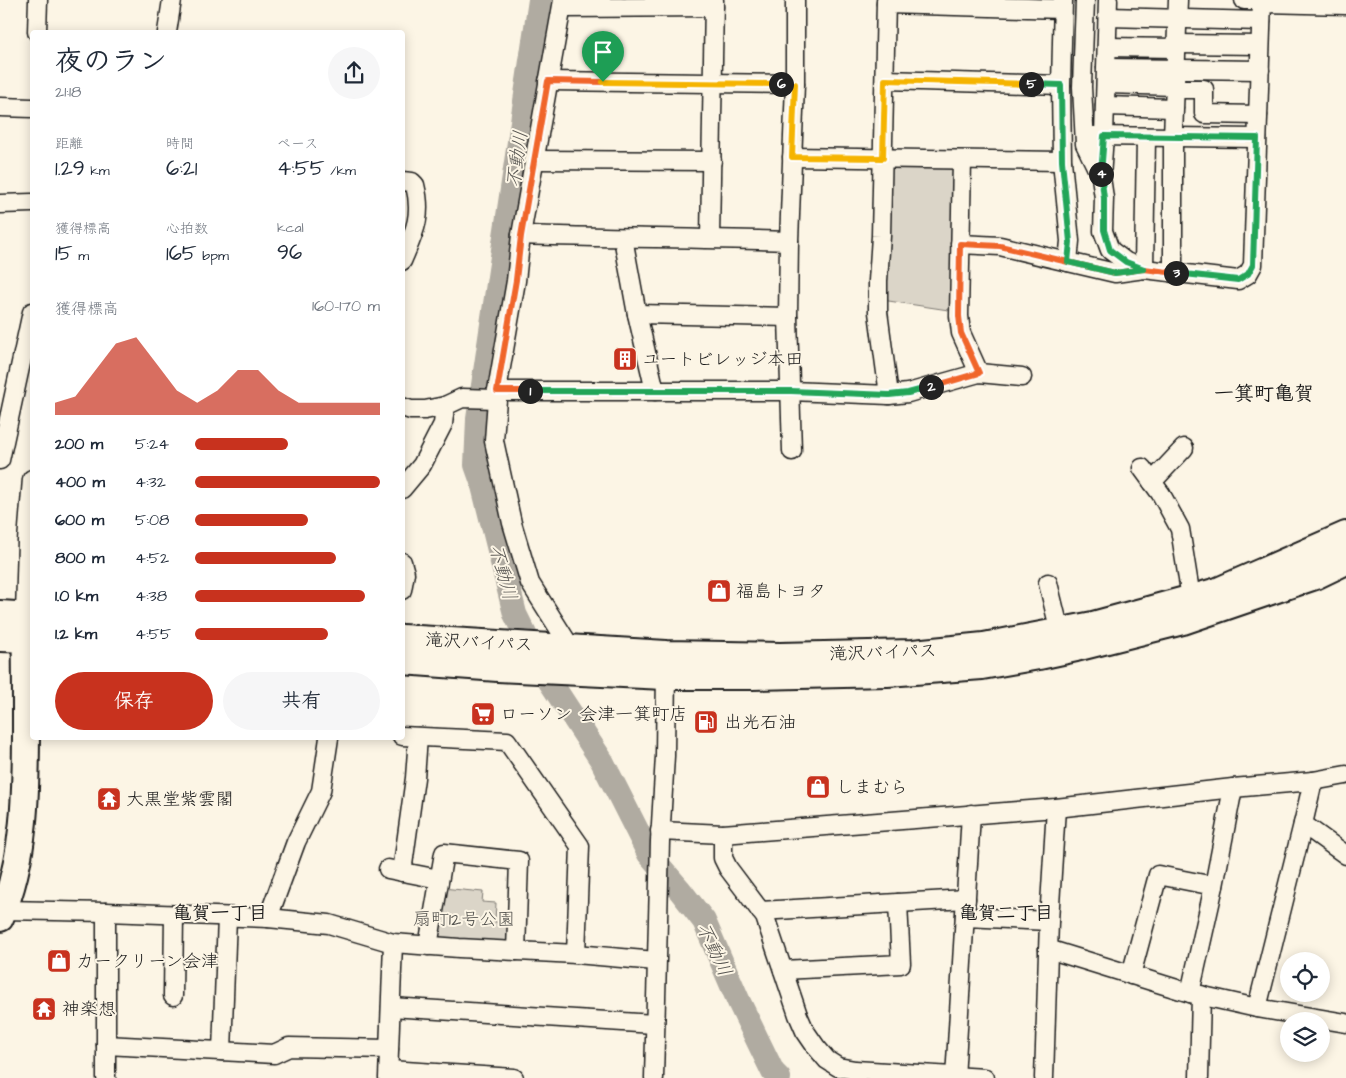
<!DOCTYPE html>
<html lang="ja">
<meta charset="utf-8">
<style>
body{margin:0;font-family:"Architects Daughter","Klee One",sans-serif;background:#f6f6f7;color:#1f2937;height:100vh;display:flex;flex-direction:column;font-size:19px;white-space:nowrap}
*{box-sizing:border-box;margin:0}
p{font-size:16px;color:#747a83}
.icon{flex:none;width:28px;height:28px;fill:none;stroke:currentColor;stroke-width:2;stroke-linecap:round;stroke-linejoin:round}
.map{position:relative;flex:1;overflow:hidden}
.drawer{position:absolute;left:30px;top:30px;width:375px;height:710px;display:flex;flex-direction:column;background:#fff;border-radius:5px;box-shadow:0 2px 12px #0003}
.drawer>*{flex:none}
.fabs{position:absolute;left:1280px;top:952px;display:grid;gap:10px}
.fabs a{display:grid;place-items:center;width:50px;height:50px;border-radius:50%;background:#fff;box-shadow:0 2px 12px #0003;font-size:25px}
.pin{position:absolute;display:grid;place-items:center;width:42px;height:42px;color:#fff;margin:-51px -21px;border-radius:50% 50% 50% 0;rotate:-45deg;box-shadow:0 0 5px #0007}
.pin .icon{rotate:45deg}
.km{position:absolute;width:25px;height:25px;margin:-12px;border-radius:50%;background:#222;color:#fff;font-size:14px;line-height:25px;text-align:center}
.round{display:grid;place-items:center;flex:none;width:52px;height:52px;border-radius:26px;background:#f6f6f7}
.summary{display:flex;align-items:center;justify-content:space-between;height:85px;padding:0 25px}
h1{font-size:28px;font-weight:600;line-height:38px}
.stats{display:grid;grid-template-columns:repeat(3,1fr);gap:8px;height:85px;padding:5px 25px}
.stats div{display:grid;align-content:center}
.stats b{font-size:21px;font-weight:600}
.stats small{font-size:14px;font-weight:400}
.stats p{font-size:14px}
.chart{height:140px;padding:10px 25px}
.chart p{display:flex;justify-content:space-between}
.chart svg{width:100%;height:90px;margin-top:5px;fill:#c8321e;opacity:.7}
.button{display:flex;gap:10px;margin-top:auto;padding:10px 25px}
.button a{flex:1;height:58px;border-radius:30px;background:#c8321e;color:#fff;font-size:20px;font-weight:600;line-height:58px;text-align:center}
.button a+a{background:#f6f6f7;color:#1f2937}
ul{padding:0 25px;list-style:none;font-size:16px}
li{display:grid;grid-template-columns:80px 60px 1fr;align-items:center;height:38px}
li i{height:12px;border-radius:6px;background:#c8321e}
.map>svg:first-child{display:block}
.green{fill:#dbd5c8;stroke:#7c7872}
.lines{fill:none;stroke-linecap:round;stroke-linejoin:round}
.river{stroke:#b0aba1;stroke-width:24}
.minor-casing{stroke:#1c1c1c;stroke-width:21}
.highway-casing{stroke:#1c1c1c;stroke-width:30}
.minor{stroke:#fcf5e5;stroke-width:18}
.highway{stroke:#fcf5e5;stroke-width:26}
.split-1-casing{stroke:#fff;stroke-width:10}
.split-2-casing{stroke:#fff;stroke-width:10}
.split-3-casing{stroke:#fff;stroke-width:10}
.split-4-casing{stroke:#fff;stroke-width:10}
.split-5-casing{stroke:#fff;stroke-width:10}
.split-6-casing{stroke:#fff;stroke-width:10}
.split-7-casing{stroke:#fff;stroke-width:10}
.split-1{stroke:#f0652b;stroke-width:6}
.split-2{stroke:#22a559;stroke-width:6}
.split-3{stroke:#f0652b;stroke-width:6}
.split-4{stroke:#22a559;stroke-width:6}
.split-5{stroke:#22a559;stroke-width:6}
.split-6{stroke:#f5b400;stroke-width:6}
.split-7{stroke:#f5b400;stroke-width:6}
.labels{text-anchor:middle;stroke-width:4;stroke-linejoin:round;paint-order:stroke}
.poi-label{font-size:18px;fill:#1c1c1c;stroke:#fcf5e5;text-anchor:start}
.street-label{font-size:18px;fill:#1c1c1c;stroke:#fcf5e5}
.park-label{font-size:18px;fill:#555450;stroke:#fcf5e5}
.water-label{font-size:19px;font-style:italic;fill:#575551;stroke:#fcf5e5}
.neighbourhood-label{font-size:19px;font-weight:bold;fill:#1c1c1c;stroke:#fcf5e5}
.quarter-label{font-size:20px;font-weight:bold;fill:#1c1c1c;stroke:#fcf5e5}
</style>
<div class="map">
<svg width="1346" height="1078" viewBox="0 0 1346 1078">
<rect width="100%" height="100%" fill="#fcf5e5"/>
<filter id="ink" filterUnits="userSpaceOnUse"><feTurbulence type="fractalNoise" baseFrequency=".02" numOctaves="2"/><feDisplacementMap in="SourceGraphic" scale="10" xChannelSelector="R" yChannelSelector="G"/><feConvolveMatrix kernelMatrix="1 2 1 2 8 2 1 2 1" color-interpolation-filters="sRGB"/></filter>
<g filter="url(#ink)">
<g class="green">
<polygon points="887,162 959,164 955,311 882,300"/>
<polygon points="442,888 483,892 482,902 496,903 495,922 514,923 513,948 434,942"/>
</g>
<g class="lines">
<polyline class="river" points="540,0 478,419 476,465 482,482 515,614 543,671 602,761 649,854 679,889 704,921 739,1002 773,1072 779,1078"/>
<defs>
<g id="minor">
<polyline points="563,0 521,235 516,281 496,396 497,399 494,441 512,523 530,583 571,648"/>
<polyline points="1085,0 1082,87 1085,144 1101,177 1104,198 1103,231 1110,250 1126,262 1144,269 1238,280 1248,274 1253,265 1262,0"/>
<polyline points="1244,0 1262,0"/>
<polyline points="1262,3 1346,5"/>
<polyline points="886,4 1062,9"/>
<polyline points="562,8 714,7"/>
<polyline points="1108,17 1261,21"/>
<polyline points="37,32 38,0"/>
<polyline points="167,32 172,0"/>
<polyline points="1176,44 1260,45"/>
<polyline points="1107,47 1176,48"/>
<polyline points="1106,68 1260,70"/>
<polyline points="885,80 1061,85"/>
<polyline points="548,81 795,84"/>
<polyline points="1106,84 1175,86"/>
<polyline points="1175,89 1204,89 1204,114 1258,115"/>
<polyline points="1105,106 1174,108"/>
<polyline points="0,107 32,108"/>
<polyline points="1093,136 1257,138"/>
<polyline points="792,157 1062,161"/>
<polyline points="534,160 712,161"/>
<polyline points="962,160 959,316 961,333 979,373"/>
<polyline points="1101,177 1104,136 1108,0"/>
<path d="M402,181L412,182L415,185C423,217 414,233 402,261"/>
<polyline points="0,204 32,203"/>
<path d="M521,235C610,238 700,238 789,241"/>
<polyline points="623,238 637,314 655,391 791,391 889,395 878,312 878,281 881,236 886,0"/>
<polyline points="710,238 714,0"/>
<polyline points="960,244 1000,246 1068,262 1070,241 1062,161 1061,85 1063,0"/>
<polyline points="1068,262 1115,273 1144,269 1146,137"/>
<polyline points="1173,273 1173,137 1178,0"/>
<polyline points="637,314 788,317"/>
<polyline points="497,391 655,391"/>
<polyline points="889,395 908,393 979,373 1022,377"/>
<polyline points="402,407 411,410 425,410 445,406 462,398 497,399"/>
<polyline points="792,451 788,317 789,241 795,84 795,0"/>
<polyline points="0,460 32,312"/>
<polyline points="1142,468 1161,494 1180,529 1191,598"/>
<polyline points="1152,482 1184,448"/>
<polyline points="402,489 422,465 443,424 445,406"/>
<polyline points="402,562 405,573 402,590"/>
<polyline points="1048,583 1060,632"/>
<polyline points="25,615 27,541 32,479"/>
<polyline points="402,736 507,741 580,846 576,954"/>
<polyline points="1303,824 1346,855"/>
<polyline points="660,831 723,834 1056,808 1233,788 1313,781 1346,775"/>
<polyline points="723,834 723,858 728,868 765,917 798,1015 805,1031 816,1047 827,1060 838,1067 855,1070 985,1078"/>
<polyline points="388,869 439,879"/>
<polyline points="402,872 415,778 418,737"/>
<polyline points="3,910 106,912 268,918 329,924 393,943 459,948 576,954 656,961"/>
<polyline points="760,911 966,899"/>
<polyline points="965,917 1049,921"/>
<polyline points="268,918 296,842 321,791 329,738"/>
<polyline points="428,946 444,853 519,861 516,951"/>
<polyline points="1048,949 1190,993 1257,1008 1346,1023"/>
<polyline points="783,970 901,964 898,903"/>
<polyline points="1131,975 1158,875 1214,886"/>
<polyline points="1190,993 1214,886 1233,788"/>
<polyline points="173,996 174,915"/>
<polyline points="391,1007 654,1024"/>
<polyline points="1257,1008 1303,824 1313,781"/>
<polyline points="106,1045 274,1054 289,1047 389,1049"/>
<polyline points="222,1051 227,917"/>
<polyline points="389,1070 514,1078"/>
<polyline points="106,1078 106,912"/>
<polyline points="388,1078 393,943"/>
<polyline points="654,1078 660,841 665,756 666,666"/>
<polyline points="955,1078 971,814"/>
<polyline points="1044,1078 1049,921 1056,808"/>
<polyline points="1199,1078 1201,995"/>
</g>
<g id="highway">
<polyline points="0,614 32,616"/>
<polyline points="0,638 32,639"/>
<polyline points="402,638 666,654 780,656 913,653 984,646 1093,625 1218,591 1346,535"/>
<polyline points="402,661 498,668 665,676 752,676 887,673 982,666 1039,656 1076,648 1183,621 1315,576 1346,561"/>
<path d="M0,918C26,858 26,790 26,726C26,689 26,652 25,615"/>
</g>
</defs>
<use href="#minor" class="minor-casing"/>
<use href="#highway" class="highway-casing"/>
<use href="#minor" class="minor"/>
<use href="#highway" class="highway"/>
</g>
</g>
<g class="lines" filter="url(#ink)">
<defs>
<polyline id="split-1" points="530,391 497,391 516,280 521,236 548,81 603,82"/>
<polyline id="split-2" points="530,391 791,391 889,395 908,393 931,387"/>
<polyline id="split-3" points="931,387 979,373 961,333 959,316 960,244 1000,246 1115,273 1144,269 1176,273"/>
<polyline id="split-4" points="1101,174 1104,136 1257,138 1253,265 1248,274 1238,280 1176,273"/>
<polyline id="split-5" points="1031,84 1061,85 1062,161 1070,242 1068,262 1115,273 1144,269 1126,262 1110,250 1104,230 1104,198 1101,174"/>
<polyline id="split-6" points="781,84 795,84 792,157 883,158 885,80 1031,84"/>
<polyline id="split-7" points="603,82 781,84"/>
</defs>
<use href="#split-1" class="split-1-casing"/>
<use href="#split-2" class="split-2-casing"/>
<use href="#split-3" class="split-3-casing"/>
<use href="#split-4" class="split-4-casing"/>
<use href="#split-5" class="split-5-casing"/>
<use href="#split-6" class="split-6-casing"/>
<use href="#split-7" class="split-7-casing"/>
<use href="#split-1" class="split-1"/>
<use href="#split-2" class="split-2"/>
<use href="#split-3" class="split-3"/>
<use href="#split-4" class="split-4"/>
<use href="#split-5" class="split-5"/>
<use href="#split-6" class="split-6"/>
<use href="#split-7" class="split-7"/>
</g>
<defs>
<symbol id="building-square" viewBox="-11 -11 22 22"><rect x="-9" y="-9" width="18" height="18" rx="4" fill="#c8321e" stroke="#fcf5e5"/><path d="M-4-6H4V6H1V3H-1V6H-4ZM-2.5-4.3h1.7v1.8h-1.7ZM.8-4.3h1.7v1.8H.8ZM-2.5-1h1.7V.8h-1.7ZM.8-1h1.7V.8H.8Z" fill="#fff"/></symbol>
<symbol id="shop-square" viewBox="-11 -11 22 22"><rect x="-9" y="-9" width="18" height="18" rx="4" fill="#c8321e" stroke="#fcf5e5"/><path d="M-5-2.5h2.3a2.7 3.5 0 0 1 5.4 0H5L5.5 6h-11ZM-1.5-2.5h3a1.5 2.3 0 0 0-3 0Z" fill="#fff"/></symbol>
<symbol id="supermarket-square" viewBox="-11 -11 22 22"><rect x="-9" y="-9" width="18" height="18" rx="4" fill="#c8321e" stroke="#fcf5e5"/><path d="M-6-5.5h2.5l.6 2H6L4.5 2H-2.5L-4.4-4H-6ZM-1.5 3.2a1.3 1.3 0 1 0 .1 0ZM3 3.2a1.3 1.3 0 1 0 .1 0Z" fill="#fff"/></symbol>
<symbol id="fuel-square" viewBox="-11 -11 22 22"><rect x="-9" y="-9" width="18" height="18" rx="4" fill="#c8321e" stroke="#fcf5e5"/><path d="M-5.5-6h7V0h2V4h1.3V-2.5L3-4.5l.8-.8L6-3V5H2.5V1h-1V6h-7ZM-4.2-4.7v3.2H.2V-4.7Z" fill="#fff"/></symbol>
<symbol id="temple-square" viewBox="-11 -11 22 22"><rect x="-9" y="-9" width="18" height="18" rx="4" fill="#c8321e" stroke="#fcf5e5"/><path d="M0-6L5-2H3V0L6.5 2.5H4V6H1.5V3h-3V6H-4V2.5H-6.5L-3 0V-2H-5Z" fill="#fff"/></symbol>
</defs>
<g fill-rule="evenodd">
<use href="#building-square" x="611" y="345" width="28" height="28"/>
<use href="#shop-square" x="705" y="577" width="28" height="28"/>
<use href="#supermarket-square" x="469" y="700" width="28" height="28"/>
<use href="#fuel-square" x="692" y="708" width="28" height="28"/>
<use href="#shop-square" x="804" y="773" width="28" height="28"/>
<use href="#temple-square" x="95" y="785" width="28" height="28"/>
<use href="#shop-square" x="45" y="947" width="28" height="28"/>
<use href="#temple-square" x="30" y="995" width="28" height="28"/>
</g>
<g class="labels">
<g class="poi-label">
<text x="642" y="365">ユートビレッジ本田</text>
<text x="736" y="597">福島トヨタ</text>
<text x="500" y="720">ローソン 会津一箕町店</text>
<text x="724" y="728">出光石油</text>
<text x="836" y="793">しまむら</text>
<text x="126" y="805">大黒堂紫雲閣</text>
<text x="76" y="967">カークリーン会津</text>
<text x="62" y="1015">神楽想</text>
</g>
<g class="street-label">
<text transform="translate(479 642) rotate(3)" y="6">滝沢バイパス</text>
<text transform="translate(883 652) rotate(-2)" y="6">滝沢バイパス</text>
</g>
<g class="park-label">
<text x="464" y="925">扇町12号公園</text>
</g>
<g class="water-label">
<text transform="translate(516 159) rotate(-82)" y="7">不動川</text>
<text transform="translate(504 572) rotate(75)" y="7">不動川</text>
<text transform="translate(715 949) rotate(65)" y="7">不動川</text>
</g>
<g class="neighbourhood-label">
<text x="220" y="919">亀賀一丁目</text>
<text x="1006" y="919">亀賀二丁目</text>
</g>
<g class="quarter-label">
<text x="1264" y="400">一箕町亀賀</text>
</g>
</g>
</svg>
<div class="fabs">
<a><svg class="icon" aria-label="locate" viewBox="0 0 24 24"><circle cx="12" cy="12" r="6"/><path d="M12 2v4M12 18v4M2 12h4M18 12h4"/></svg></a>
<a><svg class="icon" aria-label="layers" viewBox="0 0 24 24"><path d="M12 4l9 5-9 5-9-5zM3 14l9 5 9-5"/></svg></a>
</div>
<div class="pin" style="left:603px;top:82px;background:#1e9e55"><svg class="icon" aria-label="arrive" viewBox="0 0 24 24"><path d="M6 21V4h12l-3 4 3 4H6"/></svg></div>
<b class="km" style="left:530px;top:391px">1</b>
<b class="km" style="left:931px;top:387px">2</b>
<b class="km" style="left:1176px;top:273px">3</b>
<b class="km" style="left:1101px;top:174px">4</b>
<b class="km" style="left:1031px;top:84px">5</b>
<b class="km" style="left:781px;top:84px">6</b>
<section class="drawer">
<div class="summary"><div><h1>夜のラン</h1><p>21:18</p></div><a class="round"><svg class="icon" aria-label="share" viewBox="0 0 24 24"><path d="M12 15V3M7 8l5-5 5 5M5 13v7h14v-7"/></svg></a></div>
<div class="stats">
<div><p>距離</p><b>1.29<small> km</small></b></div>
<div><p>時間</p><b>6:21</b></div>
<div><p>ペース</p><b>4:55<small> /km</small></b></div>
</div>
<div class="stats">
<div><p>獲得標高</p><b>15<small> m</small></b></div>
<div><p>心拍数</p><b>165<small> bpm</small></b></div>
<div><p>kcal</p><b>96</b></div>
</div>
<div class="chart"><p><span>獲得標高</span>160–170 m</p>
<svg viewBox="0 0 160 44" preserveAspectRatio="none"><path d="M0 44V38L10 35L20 22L30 9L40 6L50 19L60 32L70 38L80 32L90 22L100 22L110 32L120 38L130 38L140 38L150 38L160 38V44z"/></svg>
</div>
<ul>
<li><b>200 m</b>5:24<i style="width:50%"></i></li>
<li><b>400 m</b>4:32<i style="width:100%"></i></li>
<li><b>600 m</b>5:08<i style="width:61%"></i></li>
<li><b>800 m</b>4:52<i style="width:76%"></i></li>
<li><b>1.0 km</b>4:38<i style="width:92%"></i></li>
<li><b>1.2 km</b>4:55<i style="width:72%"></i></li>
</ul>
<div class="button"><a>保存</a><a>共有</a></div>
</section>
</div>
